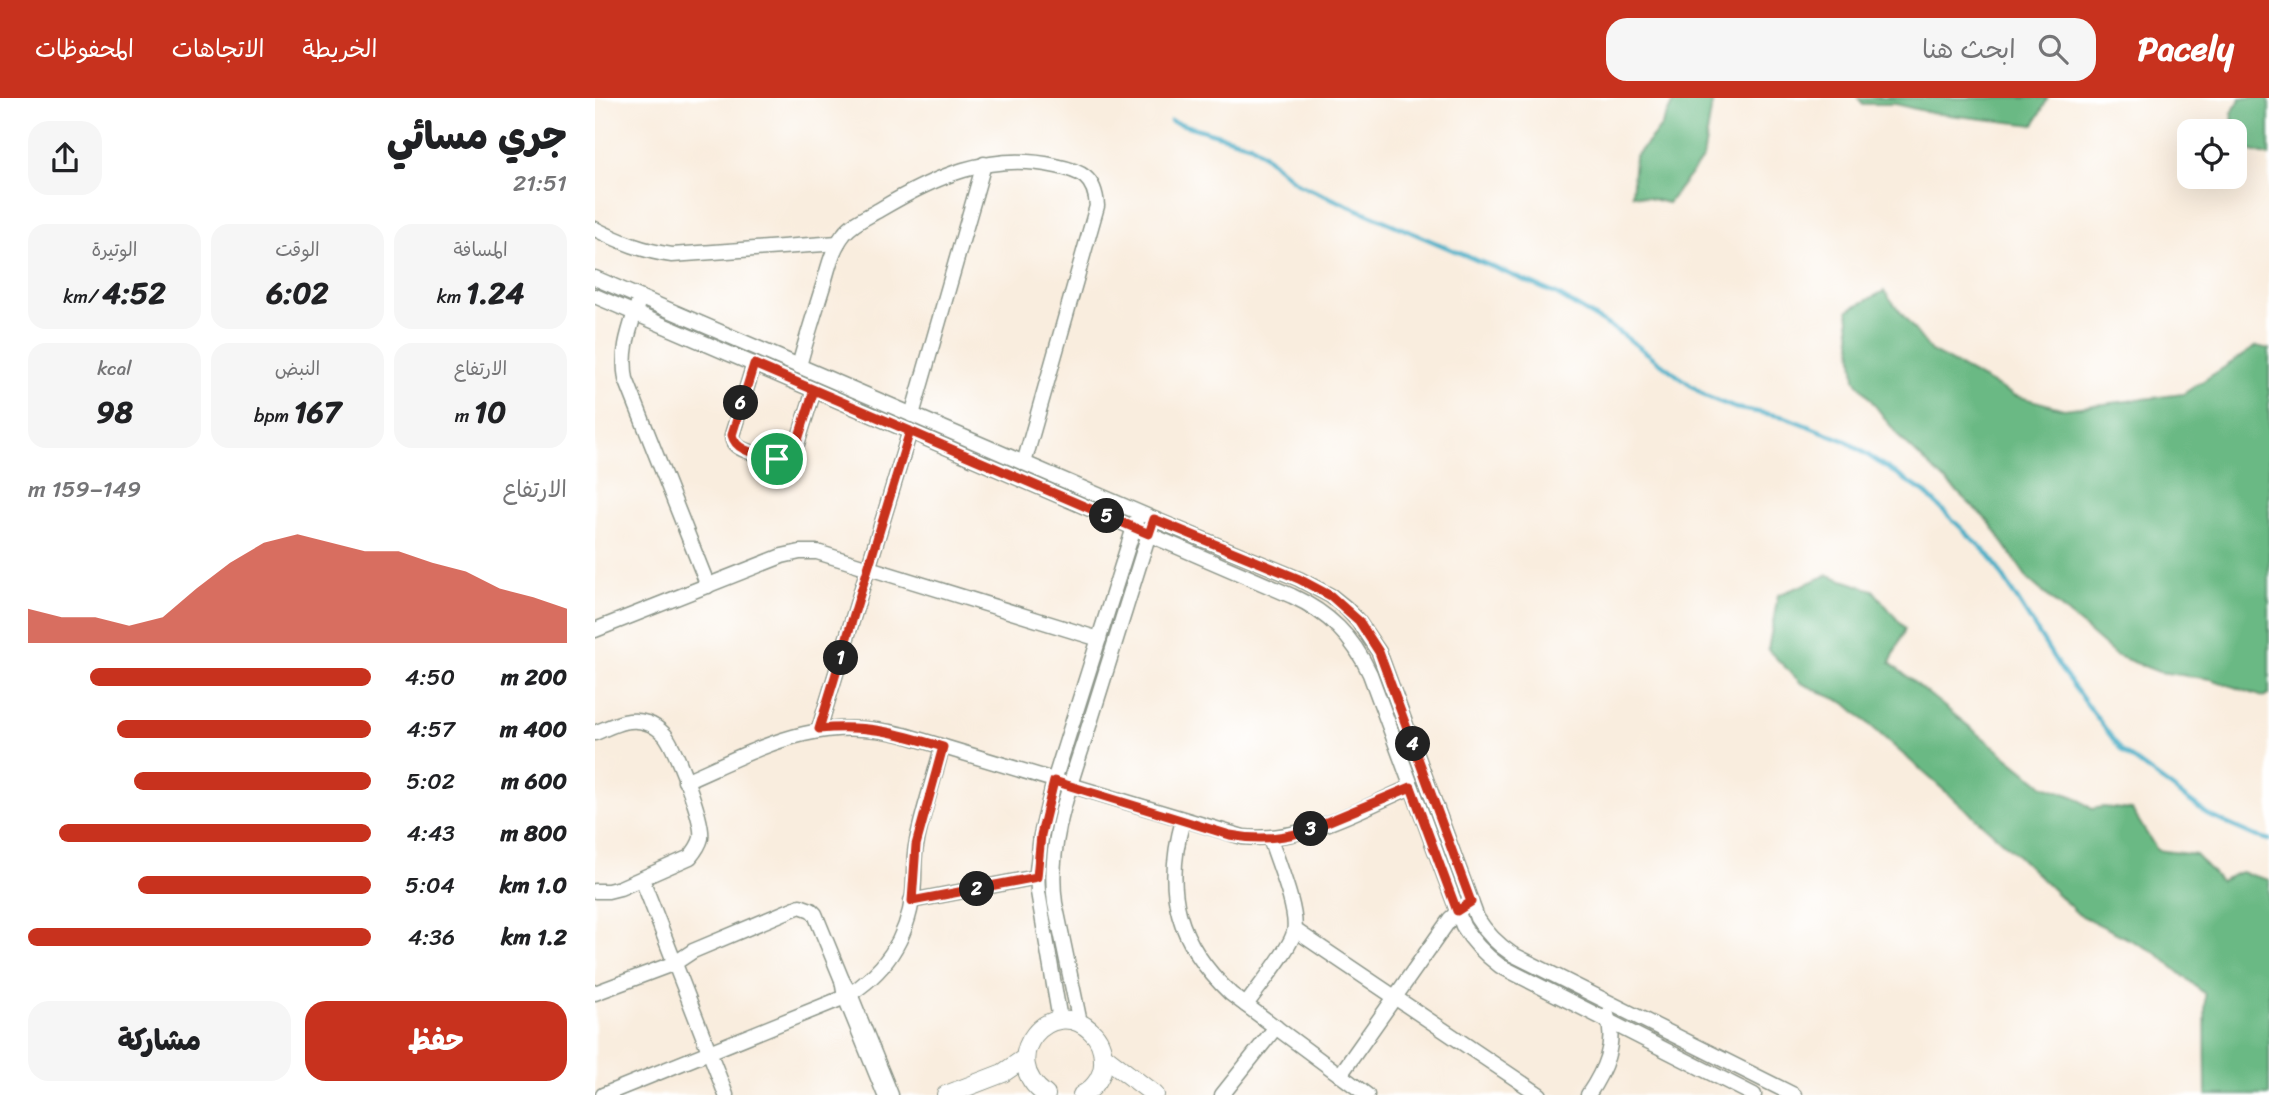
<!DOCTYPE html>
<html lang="ar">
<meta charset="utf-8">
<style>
body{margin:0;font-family:Sriracha,"Playpen Sans Arabic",sans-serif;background:#f6f6f6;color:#202124;direction:rtl;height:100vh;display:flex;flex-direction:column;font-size:26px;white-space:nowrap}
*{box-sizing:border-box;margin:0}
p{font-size:23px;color:#757577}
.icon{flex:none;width:38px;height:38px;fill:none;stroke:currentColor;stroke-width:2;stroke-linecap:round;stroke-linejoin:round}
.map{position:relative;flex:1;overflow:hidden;direction:ltr}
.panel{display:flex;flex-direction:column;background:#fff;width:595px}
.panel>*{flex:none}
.fabs{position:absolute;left:1582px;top:21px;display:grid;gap:14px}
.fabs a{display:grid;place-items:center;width:70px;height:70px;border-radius:14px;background:#fff;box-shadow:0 7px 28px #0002;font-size:35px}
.pin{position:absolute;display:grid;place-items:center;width:60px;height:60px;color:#fff;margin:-30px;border:4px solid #fff;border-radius:50%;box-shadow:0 2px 7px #0007}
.km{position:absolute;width:35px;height:35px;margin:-18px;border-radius:50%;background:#222;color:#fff;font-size:19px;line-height:35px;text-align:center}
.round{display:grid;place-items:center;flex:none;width:74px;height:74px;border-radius:21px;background:#f6f6f6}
.headline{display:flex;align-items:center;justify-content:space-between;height:119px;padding:0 28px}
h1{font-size:38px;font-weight:800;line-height:52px}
.stats{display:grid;grid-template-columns:repeat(3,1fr);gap:10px;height:119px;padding:7px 28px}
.stats div{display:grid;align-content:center;border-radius:18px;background:#f6f6f6;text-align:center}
.stats b{font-size:30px;font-weight:800}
.stats small{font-size:19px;font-weight:400}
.stats p{font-size:19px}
.chart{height:196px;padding:14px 28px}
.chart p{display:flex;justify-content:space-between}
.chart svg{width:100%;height:126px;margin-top:7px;fill:#c8321e;opacity:.7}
.cta{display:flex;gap:14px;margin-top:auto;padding:14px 28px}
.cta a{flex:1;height:80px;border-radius:21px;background:#c8321e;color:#fff;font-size:28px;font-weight:800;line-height:80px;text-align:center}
.cta a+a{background:#f6f6f6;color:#202124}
ul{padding:0 28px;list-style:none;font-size:23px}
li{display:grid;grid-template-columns:112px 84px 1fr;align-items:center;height:52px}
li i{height:18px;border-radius:9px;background:#c8321e}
header{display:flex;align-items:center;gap:42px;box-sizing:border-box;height:98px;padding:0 35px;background:#c8321e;color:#fff}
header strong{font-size:33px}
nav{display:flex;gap:38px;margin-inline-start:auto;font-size:24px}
.search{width:490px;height:63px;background:#f6f6f6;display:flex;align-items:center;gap:18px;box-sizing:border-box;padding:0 24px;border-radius:21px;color:#757577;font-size:26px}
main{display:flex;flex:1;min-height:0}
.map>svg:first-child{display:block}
.forest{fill:#6ab984;stroke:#447b5c;stroke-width:2}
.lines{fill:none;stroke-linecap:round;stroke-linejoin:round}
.stream{stroke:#46adc6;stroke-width:4.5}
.minor-casing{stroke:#8c9589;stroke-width:17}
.tertiary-casing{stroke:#8c9589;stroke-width:20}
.minor{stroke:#fff;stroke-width:14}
.tertiary{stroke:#fff;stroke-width:18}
.route-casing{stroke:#fff;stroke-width:14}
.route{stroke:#c8321e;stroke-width:9}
</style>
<header>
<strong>Pacely</strong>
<div class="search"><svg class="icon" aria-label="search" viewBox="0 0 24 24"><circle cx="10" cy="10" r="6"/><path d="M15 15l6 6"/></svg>ابحث هنا</div>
<nav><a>الخريطة</a><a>الاتجاهات</a><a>المحفوظات</a></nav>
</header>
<main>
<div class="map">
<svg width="1674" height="997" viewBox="0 0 1674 997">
<rect width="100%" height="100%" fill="#fff"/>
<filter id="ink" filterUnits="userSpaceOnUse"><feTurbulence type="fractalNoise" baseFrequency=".0143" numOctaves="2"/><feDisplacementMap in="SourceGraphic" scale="14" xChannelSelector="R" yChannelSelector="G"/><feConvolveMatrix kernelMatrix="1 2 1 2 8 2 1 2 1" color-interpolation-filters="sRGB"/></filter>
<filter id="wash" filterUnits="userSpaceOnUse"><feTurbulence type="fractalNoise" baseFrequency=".00686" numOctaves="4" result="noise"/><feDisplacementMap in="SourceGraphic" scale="28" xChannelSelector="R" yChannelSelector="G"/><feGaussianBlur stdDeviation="1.57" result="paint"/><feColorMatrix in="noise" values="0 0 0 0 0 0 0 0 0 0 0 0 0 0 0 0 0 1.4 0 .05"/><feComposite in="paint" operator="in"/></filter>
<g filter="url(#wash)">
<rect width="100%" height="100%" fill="#f9edde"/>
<g class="forest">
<polygon points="1080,0 1118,0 1108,60 1073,105 1037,96 1040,59 1066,29"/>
<polygon points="1263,0 1453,0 1439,27 1337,15 1300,6 1268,6"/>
<polygon points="1646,0 1674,0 1674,58 1640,48 1637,14"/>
<polygon points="1289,193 1336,253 1418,297 1469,311 1588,296 1662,248 1674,251 1674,596 1668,599 1616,581 1564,574 1520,557 1433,481 1394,424 1305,340 1260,281 1253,212"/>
<polygon points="1233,477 1278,492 1310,531 1295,565 1447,687 1480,699 1497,711 1508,709 1537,712 1562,752 1601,757 1625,783 1646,774 1674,782 1674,997 1611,997 1610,896 1560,854 1483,816 1418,753 1250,605 1206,585 1173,552 1183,497"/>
</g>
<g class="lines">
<polyline class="stream" points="576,23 657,47 703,86 961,196 1021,232 1110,298 1140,310 1190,319 1251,343 1329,394 1395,458 1467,573 1527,653 1615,718 1660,738 1674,742"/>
</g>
</g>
<g filter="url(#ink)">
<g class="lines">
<defs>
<g id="minor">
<path d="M0,131C26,144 48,153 77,157L243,145"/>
<path d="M0,180L559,421L704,481L736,498L751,510L763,523L784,554L882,820C892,836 902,846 917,856L1199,997"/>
<path d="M0,198L697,498C734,515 758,539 775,576L868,828C878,845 889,856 905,868L1159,997"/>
<path d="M42,208C34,233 26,254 31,281L113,488"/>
<path d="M159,266L137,337C138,342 137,344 141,347C146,353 183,363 190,361C196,360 199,355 201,349L219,292"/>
<path d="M204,268C211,242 219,217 227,191C233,173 236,152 249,136C257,125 272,119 284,112C339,79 395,53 461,68C486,73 500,79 502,108L429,365"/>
<polyline points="317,317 389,66"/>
<polyline points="0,532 187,458 205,454 222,454 504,541"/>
<polyline points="224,631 315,333"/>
<path d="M0,635C17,628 34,618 52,625C59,627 65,632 70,637C81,652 109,723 106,740C104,748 100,753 95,759L25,790L13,793H0"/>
<path d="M90,683C168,649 222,616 309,637L648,739C708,745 763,712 816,689"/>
<path d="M588,722C568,793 582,845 636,896L772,997"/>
<polyline points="47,781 131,997"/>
<polyline points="316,803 442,779"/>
<polyline points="700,832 945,997"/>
<polyline points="0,895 80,865 98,853 205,808 216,812 220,816 247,882"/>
<path d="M651,907C662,891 696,850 699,834C704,814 682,762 675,740"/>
<polyline points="465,922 443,794 442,773 446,737 459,683 541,423"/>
<path d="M485,925L460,805C451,740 479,679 497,618C517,555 536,492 556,429"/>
<polyline points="745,977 855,821 868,809"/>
<path d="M8,997L250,899C289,876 312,841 318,796C320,780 318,764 321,748C327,715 339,682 347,649"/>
<polyline points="290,997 250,899 247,882 255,896 296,997"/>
<polyline points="627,997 681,929"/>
<path d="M993,997C1009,973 1022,946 1012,917"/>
</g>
<g id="tertiary">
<polyline points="509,958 560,997"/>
<polyline points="351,997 408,975 430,960"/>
<path d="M451,997C399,960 457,895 496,933C505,941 508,951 508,962C509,977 500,990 487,997"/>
</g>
</defs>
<use href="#minor" class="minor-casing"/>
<use href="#tertiary" class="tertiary-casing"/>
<use href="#minor" class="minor"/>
<use href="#tertiary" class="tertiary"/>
</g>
</g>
<g class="lines" filter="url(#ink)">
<defs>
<path id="route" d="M182,361H192L199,354L219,292L315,333L224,631C272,626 302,635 348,649L321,747L317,803L442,779L446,737L459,683L635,737C660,742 683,741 708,734L816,689L862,813L876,804L784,554L764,523L736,498L704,481L559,421L554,436L159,266L137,337C141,355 166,356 182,361"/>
</defs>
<use href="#route" class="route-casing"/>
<use href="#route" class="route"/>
</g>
</svg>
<div class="fabs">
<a><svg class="icon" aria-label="locate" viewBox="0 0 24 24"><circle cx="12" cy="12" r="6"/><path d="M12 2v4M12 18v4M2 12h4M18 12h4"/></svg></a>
</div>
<div class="pin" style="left:182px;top:361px;background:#1e9e55"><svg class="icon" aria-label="arrive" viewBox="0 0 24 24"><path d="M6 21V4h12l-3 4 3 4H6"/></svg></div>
<b class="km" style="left:246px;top:560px">1</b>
<b class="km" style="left:382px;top:791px">2</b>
<b class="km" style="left:716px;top:731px">3</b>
<b class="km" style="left:818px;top:646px">4</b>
<b class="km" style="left:512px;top:418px">5</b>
<b class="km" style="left:146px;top:305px">6</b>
</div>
<section class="panel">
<div class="headline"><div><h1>جري مسائي</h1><p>21:51</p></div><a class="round"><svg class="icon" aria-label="share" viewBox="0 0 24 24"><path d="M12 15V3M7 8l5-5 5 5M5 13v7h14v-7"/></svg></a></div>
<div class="stats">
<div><p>المسافة</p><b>1.24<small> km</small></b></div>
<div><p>الوقت</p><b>6:02</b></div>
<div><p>الوتيرة</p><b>4:52<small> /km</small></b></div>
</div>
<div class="stats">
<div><p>الارتفاع</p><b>10<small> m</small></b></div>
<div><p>النبض</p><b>167<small> bpm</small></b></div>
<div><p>kcal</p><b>98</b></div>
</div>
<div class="chart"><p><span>الارتفاع</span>149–159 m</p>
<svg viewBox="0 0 160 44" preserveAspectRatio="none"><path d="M0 44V32L10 35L20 35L30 38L40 35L50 25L60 16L70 9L80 6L90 9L100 12L110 12L120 16L130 19L140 25L150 28L160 32V44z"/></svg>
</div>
<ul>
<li><b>200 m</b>4:50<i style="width:82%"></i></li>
<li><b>400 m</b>4:57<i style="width:74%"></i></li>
<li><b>600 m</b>5:02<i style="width:69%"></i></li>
<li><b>800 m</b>4:43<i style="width:91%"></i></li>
<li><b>1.0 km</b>5:04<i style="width:68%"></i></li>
<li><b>1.2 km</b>4:36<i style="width:100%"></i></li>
</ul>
<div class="cta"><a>حفظ</a><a>مشاركة</a></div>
</section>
</main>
